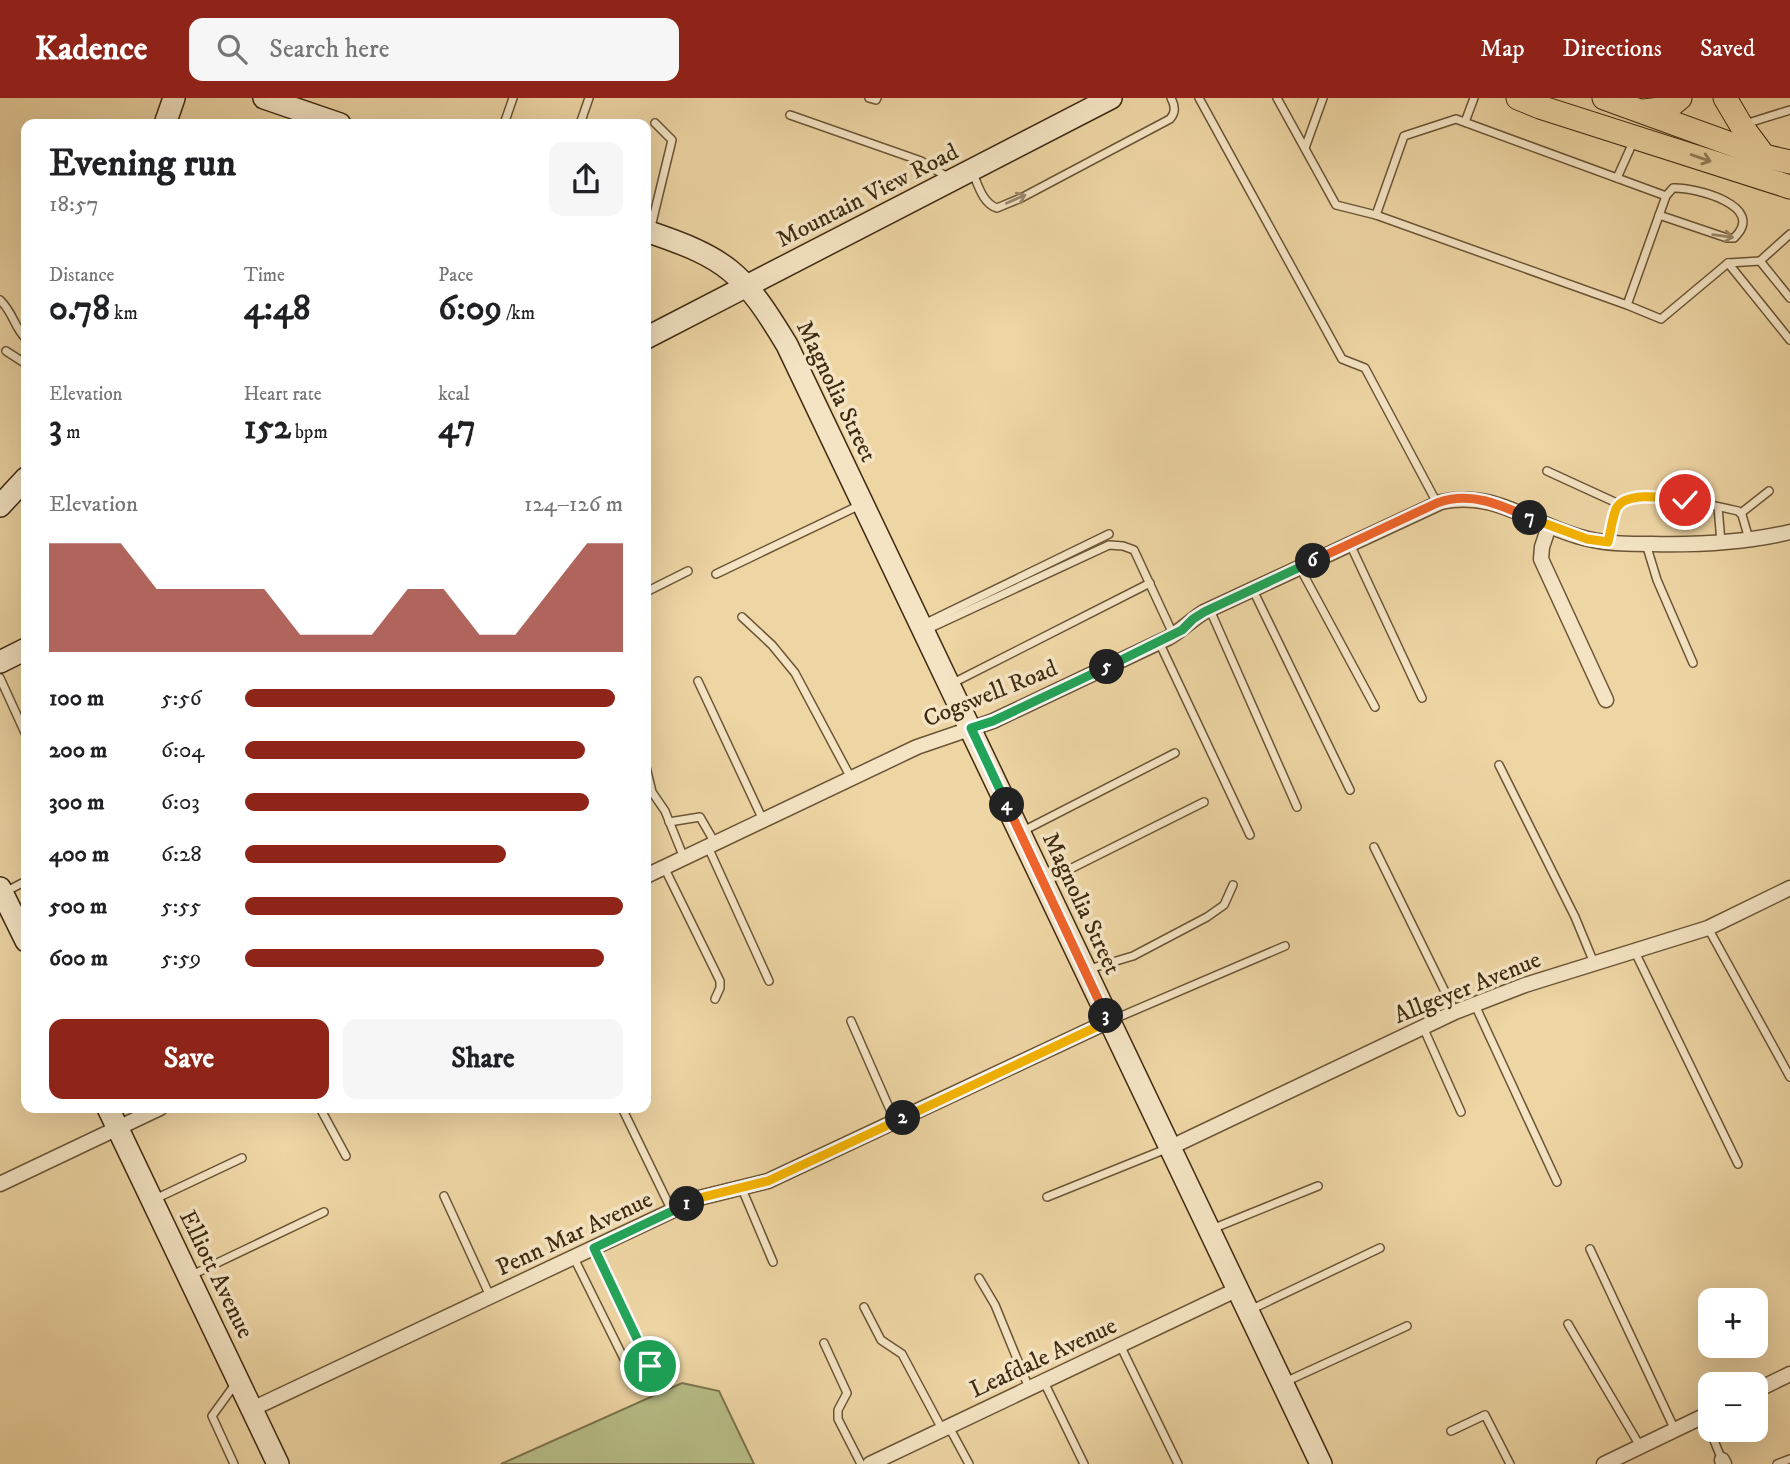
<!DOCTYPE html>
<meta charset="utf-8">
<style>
body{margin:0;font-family:"IM FELL DW Pica",serif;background:#f6f6f6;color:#202124;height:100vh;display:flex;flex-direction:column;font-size:26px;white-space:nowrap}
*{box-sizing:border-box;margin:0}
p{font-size:23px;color:#757577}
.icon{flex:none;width:38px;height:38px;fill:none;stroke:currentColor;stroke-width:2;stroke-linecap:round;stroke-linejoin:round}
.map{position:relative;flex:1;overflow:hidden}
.details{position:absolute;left:21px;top:21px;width:630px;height:994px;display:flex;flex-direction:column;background:#fff;border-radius:14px;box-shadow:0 7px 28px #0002}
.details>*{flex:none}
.fabs{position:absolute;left:1698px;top:1190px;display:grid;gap:14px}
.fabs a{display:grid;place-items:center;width:70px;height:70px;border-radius:14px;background:#fff;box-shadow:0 7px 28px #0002;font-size:35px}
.pin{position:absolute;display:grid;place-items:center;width:60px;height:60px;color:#fff;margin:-30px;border:4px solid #fff;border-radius:50%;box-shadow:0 2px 7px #0007}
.km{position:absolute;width:35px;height:35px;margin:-18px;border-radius:50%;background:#222;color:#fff;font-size:19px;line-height:35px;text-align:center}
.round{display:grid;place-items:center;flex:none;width:74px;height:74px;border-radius:14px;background:#f6f6f6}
.summary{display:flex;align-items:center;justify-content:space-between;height:119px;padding:0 28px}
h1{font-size:38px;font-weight:700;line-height:52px}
.metrics{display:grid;grid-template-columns:repeat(3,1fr);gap:10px;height:119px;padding:7px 28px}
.metrics div{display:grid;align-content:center}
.metrics b{font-size:35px;font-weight:700}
.metrics small{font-size:19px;font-weight:400}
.metrics p{font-size:19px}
.chart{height:196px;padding:14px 28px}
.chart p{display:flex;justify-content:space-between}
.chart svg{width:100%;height:126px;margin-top:7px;fill:#8f2418;opacity:.7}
.button{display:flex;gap:14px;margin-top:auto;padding:14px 28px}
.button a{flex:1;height:80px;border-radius:14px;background:#8f2418;color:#fff;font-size:28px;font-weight:700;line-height:80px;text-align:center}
.button a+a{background:#f6f6f6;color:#202124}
ul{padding:0 28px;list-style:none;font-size:23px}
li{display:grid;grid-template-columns:112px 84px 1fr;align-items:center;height:52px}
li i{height:18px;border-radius:9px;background:#8f2418}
header{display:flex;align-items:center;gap:42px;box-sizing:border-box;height:98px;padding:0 35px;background:#8f2418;color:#fff}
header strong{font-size:33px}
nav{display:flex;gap:38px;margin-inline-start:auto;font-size:24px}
.search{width:490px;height:63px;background:#f6f6f6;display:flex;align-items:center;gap:18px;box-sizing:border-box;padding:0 24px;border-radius:14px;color:#757577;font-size:26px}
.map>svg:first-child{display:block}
.green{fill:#b7bd87;stroke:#7b744c;stroke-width:2}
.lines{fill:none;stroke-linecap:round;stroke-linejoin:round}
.lane-casing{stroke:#6b5536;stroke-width:10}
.street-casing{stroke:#6b5536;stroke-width:17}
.secondary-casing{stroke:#3f2a11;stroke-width:24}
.primary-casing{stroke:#3f2a11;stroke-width:25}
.lane{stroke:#f4e4c4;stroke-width:7}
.street{stroke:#f4e4c4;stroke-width:14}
.secondary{stroke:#f4e4c4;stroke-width:21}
.primary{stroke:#eed5a4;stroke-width:23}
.oneway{stroke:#96805a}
.oneway2{stroke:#9a876a}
.split-1-casing{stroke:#fff;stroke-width:14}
.split-2-casing{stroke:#fff;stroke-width:14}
.split-3-casing{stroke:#fff;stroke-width:14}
.split-4-casing{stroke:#fff;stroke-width:14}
.split-5-casing{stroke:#fff;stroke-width:14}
.split-6-casing{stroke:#fff;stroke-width:14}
.split-7-casing{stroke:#fff;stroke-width:14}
.split-8-casing{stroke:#fff;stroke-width:14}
.split-1{stroke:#22a559;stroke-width:9}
.split-2{stroke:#f5b400;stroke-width:9}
.split-3{stroke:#f5b400;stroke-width:9}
.split-4{stroke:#f0652b;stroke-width:9}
.split-5{stroke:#22a559;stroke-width:9}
.split-6{stroke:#22a559;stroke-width:9}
.split-7{stroke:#f0652b;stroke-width:9}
.split-8{stroke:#f5b400;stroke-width:9}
.labels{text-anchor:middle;stroke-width:7;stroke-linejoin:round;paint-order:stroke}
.street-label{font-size:24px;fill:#3f2a11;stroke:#f4e4c4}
</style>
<header>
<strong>Kadence</strong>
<div class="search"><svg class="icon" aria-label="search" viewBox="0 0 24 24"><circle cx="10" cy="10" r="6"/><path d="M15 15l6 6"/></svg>Search here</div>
<nav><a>Map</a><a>Directions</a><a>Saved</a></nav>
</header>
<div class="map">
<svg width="1790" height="1366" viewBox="0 0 1790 1366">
<rect width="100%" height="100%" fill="#eed5a4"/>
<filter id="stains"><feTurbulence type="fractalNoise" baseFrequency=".00286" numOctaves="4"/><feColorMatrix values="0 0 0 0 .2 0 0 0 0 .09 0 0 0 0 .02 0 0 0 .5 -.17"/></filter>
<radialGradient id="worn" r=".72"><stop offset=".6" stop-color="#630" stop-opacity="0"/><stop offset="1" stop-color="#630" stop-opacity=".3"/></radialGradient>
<polygon class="green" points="682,1285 719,1293 754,1366 501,1366"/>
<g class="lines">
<defs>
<g id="lane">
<polyline points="869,0 876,2 877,0"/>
<polyline points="1199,0 1342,261 1365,270 1437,405"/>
<polyline points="1277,0 1336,107 1376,117"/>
<polyline points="790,17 921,63 949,80"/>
<polyline points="1465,24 1474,0"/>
<polyline points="504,26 513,0"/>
<polyline points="580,26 589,0"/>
<polyline points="1745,26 1790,12"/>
<polyline points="1305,50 1323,0"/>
<path d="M972,73C978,86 982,105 997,110L1021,100L1170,21C1176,14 1175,8 1171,0"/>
<polyline points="1617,80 1634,42"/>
<path d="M1659,117L1727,140H1734C1768,108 1695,89 1673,90L1666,98"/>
<polyline points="650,133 672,42 655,25"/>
<polyline points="1760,163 1790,200"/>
<polyline points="1728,165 1760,163 1790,136"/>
<path d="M0,202C13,214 14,229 26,241"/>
<polyline points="1627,207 1376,117 1404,38 1456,21 1666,98 1627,207 1661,221 1728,165 1790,242"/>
<polyline points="6,253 26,266"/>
<polyline points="1547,373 1619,406"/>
<polyline points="1718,409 1721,444"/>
<polyline points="1741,415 1769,393"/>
<path d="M1608,444C1611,432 1612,410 1623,403C1641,391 1717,408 1738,413L1742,417L1749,441"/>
<polyline points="1350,446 1422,600"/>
<polyline points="1646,446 1657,482 1693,565"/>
<polyline points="1300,470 1375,609"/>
<polyline points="716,476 860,407"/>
<polyline points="1253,492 1350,692"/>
<polyline points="646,494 688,473"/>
<polyline points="1210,512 1297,709"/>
<polyline points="742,519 772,547 795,575 851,680"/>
<polyline points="922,527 1109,436"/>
<polyline points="926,532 1109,447 1123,448 1134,452 1173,536"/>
<polyline points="1159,544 1250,737"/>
<polyline points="0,580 26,637"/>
<polyline points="698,583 763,722"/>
<polyline points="951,586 1150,485"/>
<polyline points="1499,667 1575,819 1594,865"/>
<polyline points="646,669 652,694 665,713 684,760"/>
<polyline points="669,724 700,719 715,745"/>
<polyline points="1023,733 1175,655"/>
<polyline points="708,749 769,883"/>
<polyline points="1374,749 1455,914"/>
<polyline points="664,769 720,883 720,890 715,901"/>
<polyline points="1044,784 1204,704"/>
<polyline points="3,795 26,783"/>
<polyline points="1708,830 1790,979"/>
<polyline points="1635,854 1738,1066"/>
<polyline points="1089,871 1133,858 1207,819 1224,807 1233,787"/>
<polyline points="1475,907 1557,1084"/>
<polyline points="1112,922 1285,848"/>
<polyline points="851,923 895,1023"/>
<polyline points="1423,929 1461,1014"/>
<polyline points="320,1010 346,1058"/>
<polyline points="622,1010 672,1113"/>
<polyline points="742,1091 773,1164"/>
<polyline points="444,1098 490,1198"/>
<polyline points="1047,1099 1166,1051"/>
<polyline points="153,1102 242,1060"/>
<polyline points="1212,1131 1318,1088"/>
<polyline points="594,1150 650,1268"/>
<polyline points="1590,1151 1675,1332"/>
<polyline points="574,1160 632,1277"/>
<polyline points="192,1177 324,1114"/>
<polyline points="979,1180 995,1207 1029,1290"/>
<polyline points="864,1209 881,1242 902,1256 942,1331"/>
<polyline points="1250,1212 1380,1150"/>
<polyline points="1568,1226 1640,1348"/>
<polyline points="824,1245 847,1295 838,1312 838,1321 861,1366"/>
<polyline points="1120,1247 1178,1366"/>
<polyline points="1044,1284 1084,1366"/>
<polyline points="1285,1284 1407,1228"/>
<polyline points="1704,1318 1722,1362"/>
<polyline points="949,1329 969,1366"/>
<polyline points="1451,1333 1485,1317 1510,1366"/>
<polyline points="234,1366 212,1318 236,1285"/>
<polyline points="1777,1366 1790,1361"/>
</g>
<g id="street">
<polyline points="1549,428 1542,449 1541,461 1606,602"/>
<path d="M646,778L917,649L993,623L1168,540C1181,533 1191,522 1204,514L1441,404C1497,391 1536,430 1588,441C1609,446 1631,446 1652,446C1699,447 1744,445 1790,434"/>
<polyline points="1169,1050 1455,914 1525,887 1708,830 1790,790"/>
<polyline points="0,1086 160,1010"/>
<polyline points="1755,1293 1790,1276"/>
<polyline points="252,1311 699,1100 768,1083 1109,923"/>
<polyline points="1722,1362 1724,1366"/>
<polyline points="870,1366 1236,1192"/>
<polyline points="1604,1366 1710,1315"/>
</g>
<g id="secondary">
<polyline points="264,0 340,26"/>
<polyline points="165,26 174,0"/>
<path d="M646,133C727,160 743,174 787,247L1321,1366"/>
<polyline points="646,240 1111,0"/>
<polyline points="0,408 26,380"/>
<polyline points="0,564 26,551"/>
<polyline points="0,790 26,843"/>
<polyline points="108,1010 278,1366"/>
</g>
<g id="primary">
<polyline points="1518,0 1540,9 1790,89"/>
<polyline points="1604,0 1764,58 1790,64"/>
<polyline points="1725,0 1741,27 1764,58"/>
<polyline points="1644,13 1668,10 1680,0"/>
</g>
</defs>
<use href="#lane" class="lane-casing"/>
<use href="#street" class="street-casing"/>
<use href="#secondary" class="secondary-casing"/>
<use href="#primary" class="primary-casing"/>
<use href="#lane" class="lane"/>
<use href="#street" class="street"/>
<use href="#secondary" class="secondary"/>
<use href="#primary" class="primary"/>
</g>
<defs><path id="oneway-shaft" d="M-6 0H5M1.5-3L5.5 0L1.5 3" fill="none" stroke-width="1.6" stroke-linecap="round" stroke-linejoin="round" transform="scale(1.75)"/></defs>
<use class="oneway" href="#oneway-shaft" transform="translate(1701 60) rotate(19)"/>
<g class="oneway2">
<use href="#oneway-shaft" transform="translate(1016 101) rotate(-24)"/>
<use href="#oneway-shaft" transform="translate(1723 138) rotate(8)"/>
</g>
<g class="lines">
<defs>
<polyline id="split-1" points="650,1268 594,1150 687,1106"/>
<polyline id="split-2" points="687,1106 699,1100 768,1083 903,1020"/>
<polyline id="split-3" points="903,1020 1109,923 1106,918"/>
<polyline id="split-4" points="1007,707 1106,918"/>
<polyline id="split-5" points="1007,707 971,630 993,623 1107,569"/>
<polyline id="split-6" points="1107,569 1182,532 1193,521 1204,514 1313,463"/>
<path id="split-7" d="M1313,463L1437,405C1470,393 1499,406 1530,420"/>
<path id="split-8" d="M1530,420L1587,441L1608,444C1611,433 1612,421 1616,411C1625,392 1668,400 1685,402"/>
</defs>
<use href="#split-1" class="split-1-casing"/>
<use href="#split-2" class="split-2-casing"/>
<use href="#split-3" class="split-3-casing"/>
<use href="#split-4" class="split-4-casing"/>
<use href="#split-5" class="split-5-casing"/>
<use href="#split-6" class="split-6-casing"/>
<use href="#split-7" class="split-7-casing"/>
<use href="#split-8" class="split-8-casing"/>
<use href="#split-1" class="split-1"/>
<use href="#split-2" class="split-2"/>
<use href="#split-3" class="split-3"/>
<use href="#split-4" class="split-4"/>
<use href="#split-5" class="split-5"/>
<use href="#split-6" class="split-6"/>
<use href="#split-7" class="split-7"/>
<use href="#split-8" class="split-8"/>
</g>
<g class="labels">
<g class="street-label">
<text transform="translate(867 97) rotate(-27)" y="8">Mountain View Road</text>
<text transform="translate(837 293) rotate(64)" y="8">Magnolia Street</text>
<text transform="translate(990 595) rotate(-22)" y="8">Cogswell Road</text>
<text transform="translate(1082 805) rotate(65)" y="8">Magnolia Street</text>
<text transform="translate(1467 889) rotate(-22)" y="8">Allgeyer Avenue</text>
<text transform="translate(574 1135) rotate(-25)" y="8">Penn Mar Avenue</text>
<text transform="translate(217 1176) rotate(64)" y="8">Elliott Avenue</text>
<text transform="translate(1043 1259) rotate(-25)" y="8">Leafdale Avenue</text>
</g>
</g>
<rect width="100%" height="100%" filter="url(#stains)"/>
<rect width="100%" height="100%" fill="url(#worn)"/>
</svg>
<div class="fabs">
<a>+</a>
<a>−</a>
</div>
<div class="pin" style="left:650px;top:1268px;background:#1e9e55"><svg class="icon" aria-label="arrive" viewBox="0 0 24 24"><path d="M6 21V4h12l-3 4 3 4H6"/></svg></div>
<div class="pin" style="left:1685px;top:402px;background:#d93025"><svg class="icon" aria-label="check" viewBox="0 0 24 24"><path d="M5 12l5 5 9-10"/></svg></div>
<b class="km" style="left:687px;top:1106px">1</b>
<b class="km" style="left:903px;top:1020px">2</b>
<b class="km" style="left:1106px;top:918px">3</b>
<b class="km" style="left:1007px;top:707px">4</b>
<b class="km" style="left:1107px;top:569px">5</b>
<b class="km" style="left:1313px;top:463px">6</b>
<b class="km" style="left:1530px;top:420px">7</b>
<section class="details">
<div class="summary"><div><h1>Evening run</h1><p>18:57</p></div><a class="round"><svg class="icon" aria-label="share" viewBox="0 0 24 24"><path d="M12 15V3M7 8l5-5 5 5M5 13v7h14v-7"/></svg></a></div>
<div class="metrics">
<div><p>Distance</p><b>0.78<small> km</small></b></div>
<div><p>Time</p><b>4:48</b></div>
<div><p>Pace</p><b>6:09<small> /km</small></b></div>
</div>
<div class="metrics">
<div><p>Elevation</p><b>3<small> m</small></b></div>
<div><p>Heart rate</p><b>152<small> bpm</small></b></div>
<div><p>kcal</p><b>47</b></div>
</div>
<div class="chart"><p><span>Elevation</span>124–126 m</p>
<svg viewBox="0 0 160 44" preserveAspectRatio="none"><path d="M0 44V6L10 6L20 6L30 22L40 22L50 22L60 22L70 38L80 38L90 38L100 22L110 22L120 38L130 38L140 22L150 6L160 6V44z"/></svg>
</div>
<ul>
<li><b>100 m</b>5:56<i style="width:98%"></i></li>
<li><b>200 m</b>6:04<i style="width:90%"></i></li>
<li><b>300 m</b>6:03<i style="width:91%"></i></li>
<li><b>400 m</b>6:28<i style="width:69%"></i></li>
<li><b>500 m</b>5:55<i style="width:100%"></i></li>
<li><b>600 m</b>5:59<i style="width:95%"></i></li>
</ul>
<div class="button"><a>Save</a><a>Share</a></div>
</section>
</div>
